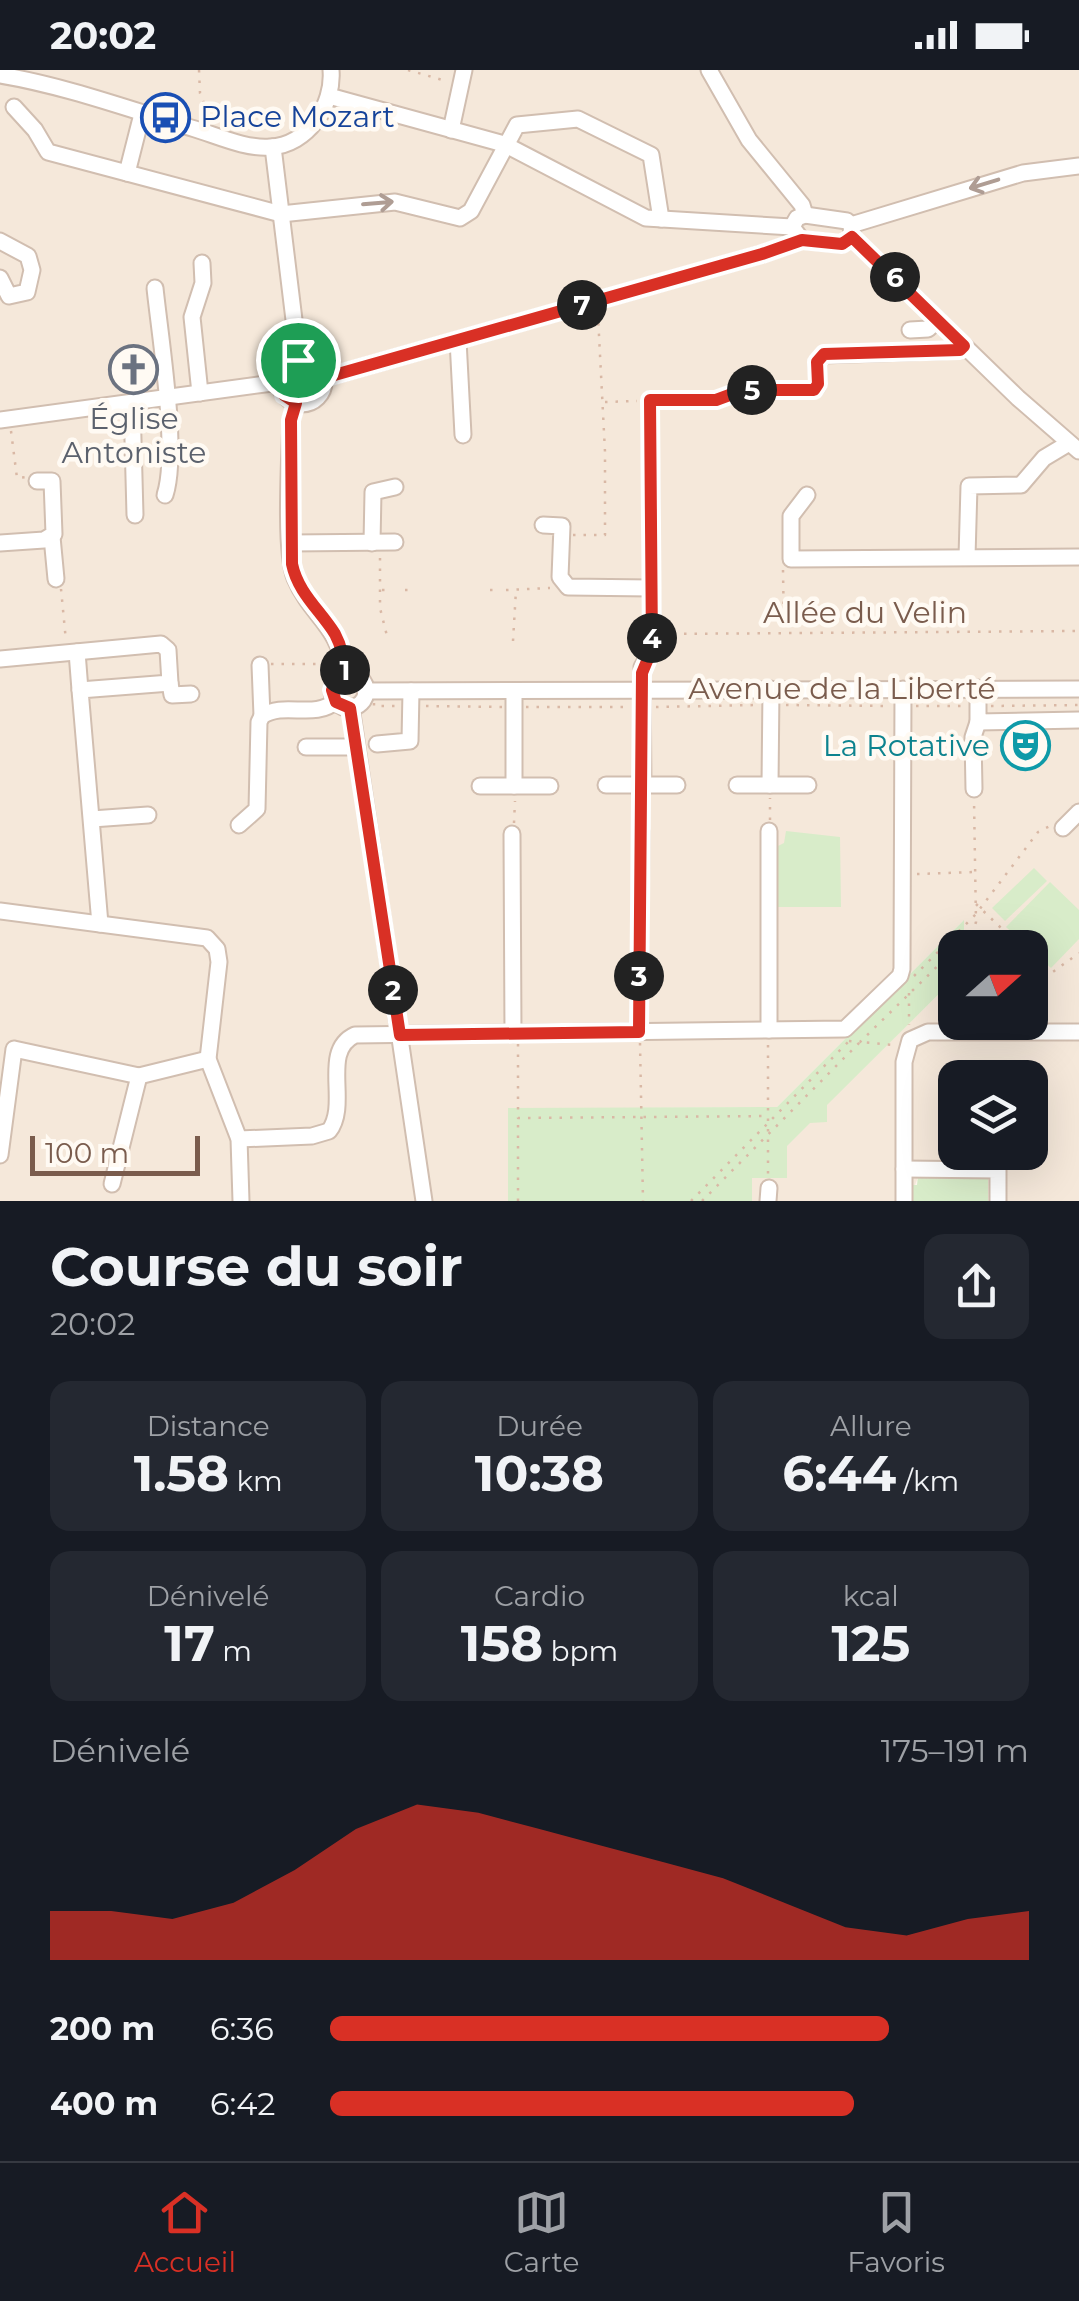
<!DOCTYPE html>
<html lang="fr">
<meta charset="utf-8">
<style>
body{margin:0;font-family:Montserrat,sans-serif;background:#242831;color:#f1f3f6;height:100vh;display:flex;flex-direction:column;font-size:38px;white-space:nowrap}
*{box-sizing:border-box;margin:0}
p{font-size:32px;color:#9ea1a6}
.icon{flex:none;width:55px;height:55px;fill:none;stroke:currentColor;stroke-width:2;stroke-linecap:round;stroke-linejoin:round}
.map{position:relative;height:1131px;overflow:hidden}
.side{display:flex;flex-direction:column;background:#171b24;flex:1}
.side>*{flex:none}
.needle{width:65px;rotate:69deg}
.controls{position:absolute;left:938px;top:860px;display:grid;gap:20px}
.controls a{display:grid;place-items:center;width:110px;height:110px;border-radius:20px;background:#171b24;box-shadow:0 10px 40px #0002;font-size:50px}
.scale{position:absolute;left:30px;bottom:25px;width:170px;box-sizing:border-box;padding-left:10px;border:5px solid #7a5c4d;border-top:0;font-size:28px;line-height:35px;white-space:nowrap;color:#7a5c4d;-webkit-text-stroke:8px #fffaf3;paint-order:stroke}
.pin{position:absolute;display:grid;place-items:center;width:85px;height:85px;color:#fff;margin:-42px;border:5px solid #fff;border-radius:50%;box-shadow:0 2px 10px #0007}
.km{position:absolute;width:50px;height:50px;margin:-25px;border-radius:50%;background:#222;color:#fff;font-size:28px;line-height:50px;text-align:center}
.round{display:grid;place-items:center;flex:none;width:105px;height:105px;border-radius:20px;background:#242831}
.headline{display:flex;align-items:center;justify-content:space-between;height:170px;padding:0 50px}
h1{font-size:55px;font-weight:700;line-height:75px}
.stats{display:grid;grid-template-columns:repeat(3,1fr);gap:15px;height:170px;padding:10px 50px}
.stats div{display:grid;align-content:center;border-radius:20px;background:#242831;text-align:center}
.stats b{font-size:50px;font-weight:700}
.stats small{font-size:28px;font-weight:400}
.stats p{font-size:28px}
.chart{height:280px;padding:20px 50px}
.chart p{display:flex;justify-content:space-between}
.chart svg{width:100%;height:180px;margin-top:10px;fill:#d93025;opacity:.7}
ul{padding:0 50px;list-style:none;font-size:32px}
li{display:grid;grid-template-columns:160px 120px 1fr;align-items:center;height:75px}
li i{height:25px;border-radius:12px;background:#d93025}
.status{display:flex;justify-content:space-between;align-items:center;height:70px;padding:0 50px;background:#171b24;direction:ltr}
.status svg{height:28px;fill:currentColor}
.dock{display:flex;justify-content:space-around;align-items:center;height:140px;border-top:2px solid #363941;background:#171b24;font-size:28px;color:#9ea1a6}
.dock a{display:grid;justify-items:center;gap:5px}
.dock .selected{color:#d93025}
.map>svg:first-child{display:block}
.residential{fill:#f5e8da;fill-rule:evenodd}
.green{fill:#d8ecc9}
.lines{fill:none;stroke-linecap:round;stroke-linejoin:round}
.minor-casing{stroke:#d1beb0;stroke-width:19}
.path{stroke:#d9b8a5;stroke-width:2.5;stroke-dasharray:2.5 8;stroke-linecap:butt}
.minor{stroke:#fff;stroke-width:15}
.oneway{stroke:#af9d94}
.route-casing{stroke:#fff;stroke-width:20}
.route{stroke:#d93025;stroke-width:12}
.labels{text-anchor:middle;stroke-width:9;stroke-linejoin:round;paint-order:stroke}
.transit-label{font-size:30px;fill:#164399;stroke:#fffaf3;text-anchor:start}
.worship-label{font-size:30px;fill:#5b616d;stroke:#fffaf3}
.street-label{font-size:30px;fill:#7a5c4d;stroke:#fffaf3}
.culture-label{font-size:30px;fill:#0d838f;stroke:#fffaf3;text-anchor:end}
</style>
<div class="status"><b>20:02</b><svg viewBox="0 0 49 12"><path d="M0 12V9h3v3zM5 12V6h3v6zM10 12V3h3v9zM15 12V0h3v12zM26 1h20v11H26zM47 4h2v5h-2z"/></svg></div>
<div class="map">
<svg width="1079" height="1131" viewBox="0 0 1079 1131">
<rect width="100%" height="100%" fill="#fdf6ec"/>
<path class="residential" d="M0,0H1079V1131H988V1108L918,1107L909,1131H752V1108L955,908V952H1030V878L964,877L963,851L777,1037L508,1039V1131H0ZM955,1008H1030V1082H955Z"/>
<g class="green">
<polygon points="786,761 840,767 841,837 777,837 776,777 784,773"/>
<polygon points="1034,798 1047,811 1005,851 992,838"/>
<polygon points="1050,812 1079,840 1079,869 1051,898 1006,857"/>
<polygon points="964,850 964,877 955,878 955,908 827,1035 827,1052 810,1053 787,1076 787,1108 752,1108 752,1131 508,1131 508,1038 777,1037"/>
<polygon points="918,1106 988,1107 988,1131 909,1131 909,1115 917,1115"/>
</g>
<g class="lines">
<defs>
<g id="minor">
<polyline points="709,0 749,70 802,135 805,145"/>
<path d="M0,5C66,16 131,40 195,59C218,66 246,79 270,77C308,75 334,35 331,0"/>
<polyline points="329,26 504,74 646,148 792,157"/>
<polyline points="14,37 35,60 48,82 281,144 395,132 460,148 471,141 517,55 578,49 651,85 661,149"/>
<polyline points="451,60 464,0"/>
<polyline points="273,77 299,291"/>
<polyline points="127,103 142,44"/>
<polygon points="805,145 847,151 851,155 852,167 842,174 802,170 792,157 797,148"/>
<polyline points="851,155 1023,103 1079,96"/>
<polyline points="852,167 1018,328 1079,381"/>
<polyline points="0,171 28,186 32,200 27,222 9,226 0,208"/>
<path d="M155,218C160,267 179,382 165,425"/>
<polyline points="910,260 928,259 938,250"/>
<polyline points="458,270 463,365"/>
<circle cx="302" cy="312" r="22"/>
<polyline points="324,308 762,184 802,170"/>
<polyline points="200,323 192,247 203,213 202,193"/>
<polyline points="132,332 135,445"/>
<path d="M296,333L291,350C290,384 284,482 295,508C312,548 338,553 346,604"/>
<polyline points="0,350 280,312"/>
<polyline points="807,425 791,446 791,489 1079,487"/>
<polyline points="543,455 562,456 560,507 568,517 651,518"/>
<polyline points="52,467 56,509"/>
<polyline points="0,473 44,470 54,464 52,411 37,411"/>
<polyline points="291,473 395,472"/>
<polyline points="372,473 373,422 395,417"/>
<polyline points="967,487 969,416 1021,415 1044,388 1069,373"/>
<polyline points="77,582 80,620"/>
<polyline points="0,589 161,574 168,580 170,613 80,620 100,854"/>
<polyline points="260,595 262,646"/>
<circle cx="349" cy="621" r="17"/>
<polyline points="170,613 172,625 191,624"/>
<polyline points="978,618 978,652 1079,650"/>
<polyline points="365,621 1079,619"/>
<polyline points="514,621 514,716"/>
<polyline points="351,637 424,1131"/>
<polyline points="377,674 410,671 411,621"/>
<polyline points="306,677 356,677"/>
<polyline points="606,715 677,715"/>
<polyline points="643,715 642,597 652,579 650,330 716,330 743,320 814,320 818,315 817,292 824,285 960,280 964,276"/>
<polyline points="737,715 808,715"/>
<polyline points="770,715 771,619"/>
<polyline points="480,716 550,716"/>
<polyline points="974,719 973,667 978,652"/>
<polyline points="92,749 148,745"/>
<path d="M239,755L257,739L259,652L262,646C285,631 314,650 336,631"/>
<polyline points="1063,758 1079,742"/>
<polyline points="769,761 769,960"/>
<polyline points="512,764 513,964"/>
<polyline points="0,841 207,868 217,879 219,892 208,989 239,1069 241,1131"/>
<polyline points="639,962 641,761"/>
<path d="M239,1069L312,1066L329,1061C350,1034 320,981 355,965L845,959L900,906L902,899L903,619"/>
<polyline points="0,1085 14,979 139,1006 208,989"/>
<polyline points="904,1099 998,1100 998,1131"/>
<polyline points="112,1114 139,1006"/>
<polyline points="768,1131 769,1118"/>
<polyline points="904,1131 904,992 910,970 928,962 1079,962"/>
</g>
</defs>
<use href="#minor" class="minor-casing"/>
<g class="path">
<polyline points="199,0 200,23 210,49"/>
<polyline points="408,0 446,11"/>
<polyline points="605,332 637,331"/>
<polyline points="11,361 17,408 27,407"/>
<polyline points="573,465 605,465 605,382 598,246"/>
<polyline points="380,488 380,538 388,570"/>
<polyline points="783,500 784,562"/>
<polyline points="61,519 66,571"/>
<polyline points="382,520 392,520"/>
<polyline points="405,520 409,520"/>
<polyline points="490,520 494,520"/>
<polyline points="506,520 550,518"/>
<polyline points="663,564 1079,561"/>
<polyline points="513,571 516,520"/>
<polyline points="271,594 328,594"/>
<polyline points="374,633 374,636 398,636"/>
<polyline points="786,635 888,636"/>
<polyline points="426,636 503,637"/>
<polyline points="916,636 963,636"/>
<polyline points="991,636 1079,635"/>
<polyline points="526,637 628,637"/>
<polyline points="656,637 758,635"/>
<polyline points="642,728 642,750"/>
<polyline points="770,750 770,728"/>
<polyline points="514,753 515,731"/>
<polyline points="917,804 974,802"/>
<polyline points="976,834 1022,878"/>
<polyline points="956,878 973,861 976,852 974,730"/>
<polyline points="1030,885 1050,904 1079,883"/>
<polyline points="914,906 976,844 1038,762 1052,755"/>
<polyline points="909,923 909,955"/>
<polyline points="849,971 860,972 955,879"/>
<polyline points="640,973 643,1131"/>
<polyline points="518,974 518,1048 767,1046"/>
<polyline points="768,975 768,1107"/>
<polyline points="518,1131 518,1049"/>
<polyline points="691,1131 848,972"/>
<polyline points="702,1131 860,972 894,975"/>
</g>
<use href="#minor" class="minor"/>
</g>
<defs><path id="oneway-shaft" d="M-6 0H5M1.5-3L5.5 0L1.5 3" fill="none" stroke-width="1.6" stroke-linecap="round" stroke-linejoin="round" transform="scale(2.5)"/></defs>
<g class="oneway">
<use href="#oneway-shaft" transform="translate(984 114) rotate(163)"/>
<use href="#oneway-shaft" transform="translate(378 133) rotate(-5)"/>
</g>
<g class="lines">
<defs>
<path id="route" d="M852,167L964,276L960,280L824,284L817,292L818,314L814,320H743L716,330H650L652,579L642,603L639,962L400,965L350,638L336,632L332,620L336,609L346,604C344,590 342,577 335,564C320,540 298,523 292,494L291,350L296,333L284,325L282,304C294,286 315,287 324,308L762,184L802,170L842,174Z"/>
</defs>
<use href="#route" class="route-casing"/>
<use href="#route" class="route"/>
</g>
<defs>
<symbol id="bus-ring" viewBox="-11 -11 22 22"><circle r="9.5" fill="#fffaf3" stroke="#1a4fb4" stroke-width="1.5"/><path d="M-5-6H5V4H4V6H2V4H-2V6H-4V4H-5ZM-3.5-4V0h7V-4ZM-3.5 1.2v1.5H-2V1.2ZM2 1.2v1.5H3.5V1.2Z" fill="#1a4fb4"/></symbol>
<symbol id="church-ring" viewBox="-11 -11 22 22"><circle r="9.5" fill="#fffaf3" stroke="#6b7280" stroke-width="1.5"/><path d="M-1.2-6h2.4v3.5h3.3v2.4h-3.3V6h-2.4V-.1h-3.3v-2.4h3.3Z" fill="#6b7280"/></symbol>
<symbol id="theatre-ring" viewBox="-11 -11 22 22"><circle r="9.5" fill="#fffaf3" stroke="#0f9aa8" stroke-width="1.5"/><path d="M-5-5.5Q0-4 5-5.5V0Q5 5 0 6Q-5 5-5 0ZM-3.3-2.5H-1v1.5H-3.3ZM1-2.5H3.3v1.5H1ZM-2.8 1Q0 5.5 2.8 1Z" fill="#0f9aa8"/></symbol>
</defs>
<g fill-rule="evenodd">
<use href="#bus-ring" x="138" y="20" width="55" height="55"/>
<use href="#church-ring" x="106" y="272" width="55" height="55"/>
<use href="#theatre-ring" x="998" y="648" width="55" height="55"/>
</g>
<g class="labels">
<g class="transit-label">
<text x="200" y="57">Place Mozart</text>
</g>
<g class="worship-label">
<text x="134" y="359">Église<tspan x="134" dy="34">Antoniste</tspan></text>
</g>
<g class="street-label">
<text x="865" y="553">Allée du Velin</text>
<text x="842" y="629">Avenue de la Liberté</text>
</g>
<g class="culture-label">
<text x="990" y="686">La Rotative</text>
</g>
</g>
</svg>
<div class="controls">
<a><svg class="needle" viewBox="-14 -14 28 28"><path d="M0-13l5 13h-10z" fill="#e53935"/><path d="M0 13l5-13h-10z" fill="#9ea1a6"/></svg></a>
<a><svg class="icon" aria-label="layers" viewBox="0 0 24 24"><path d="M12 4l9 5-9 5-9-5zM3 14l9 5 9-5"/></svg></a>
</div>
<div class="scale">100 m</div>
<div class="pin" style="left:298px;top:290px;background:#1e9e55"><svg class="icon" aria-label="arrive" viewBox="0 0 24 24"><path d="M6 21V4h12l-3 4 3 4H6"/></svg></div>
<b class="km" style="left:345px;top:600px">1</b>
<b class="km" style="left:393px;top:920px">2</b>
<b class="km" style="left:639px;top:906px">3</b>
<b class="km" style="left:652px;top:568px">4</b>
<b class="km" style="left:752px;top:320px">5</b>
<b class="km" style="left:895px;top:207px">6</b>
<b class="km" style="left:582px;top:235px">7</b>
</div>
<section class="side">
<div class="headline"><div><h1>Course du soir</h1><p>20:02</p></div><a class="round"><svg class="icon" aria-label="share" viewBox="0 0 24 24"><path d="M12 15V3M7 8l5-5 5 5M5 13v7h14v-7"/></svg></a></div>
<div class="stats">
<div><p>Distance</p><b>1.58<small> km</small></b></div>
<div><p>Durée</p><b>10:38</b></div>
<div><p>Allure</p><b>6:44<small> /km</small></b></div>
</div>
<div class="stats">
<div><p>Dénivelé</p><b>17<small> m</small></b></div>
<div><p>Cardio</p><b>158<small> bpm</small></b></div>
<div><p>kcal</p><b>125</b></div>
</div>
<div class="chart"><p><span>Dénivelé</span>175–191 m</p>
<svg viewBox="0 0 160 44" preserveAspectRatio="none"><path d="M0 44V32L10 32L20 34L30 30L40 22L50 12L60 6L70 8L80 12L90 16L100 20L110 24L120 30L130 36L140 38L150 34L160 32V44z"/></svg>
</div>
<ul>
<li><b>200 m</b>6:36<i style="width:80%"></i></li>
<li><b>400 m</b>6:42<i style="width:75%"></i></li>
</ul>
</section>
<nav class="dock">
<a class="selected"><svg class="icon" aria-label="home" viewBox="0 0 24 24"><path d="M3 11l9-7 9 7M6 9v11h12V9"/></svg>Accueil</a>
<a><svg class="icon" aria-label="map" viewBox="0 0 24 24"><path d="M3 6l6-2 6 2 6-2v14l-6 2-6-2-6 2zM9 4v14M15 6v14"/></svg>Carte</a>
<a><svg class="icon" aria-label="saved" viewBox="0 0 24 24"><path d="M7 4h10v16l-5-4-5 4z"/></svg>Favoris</a>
</nav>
